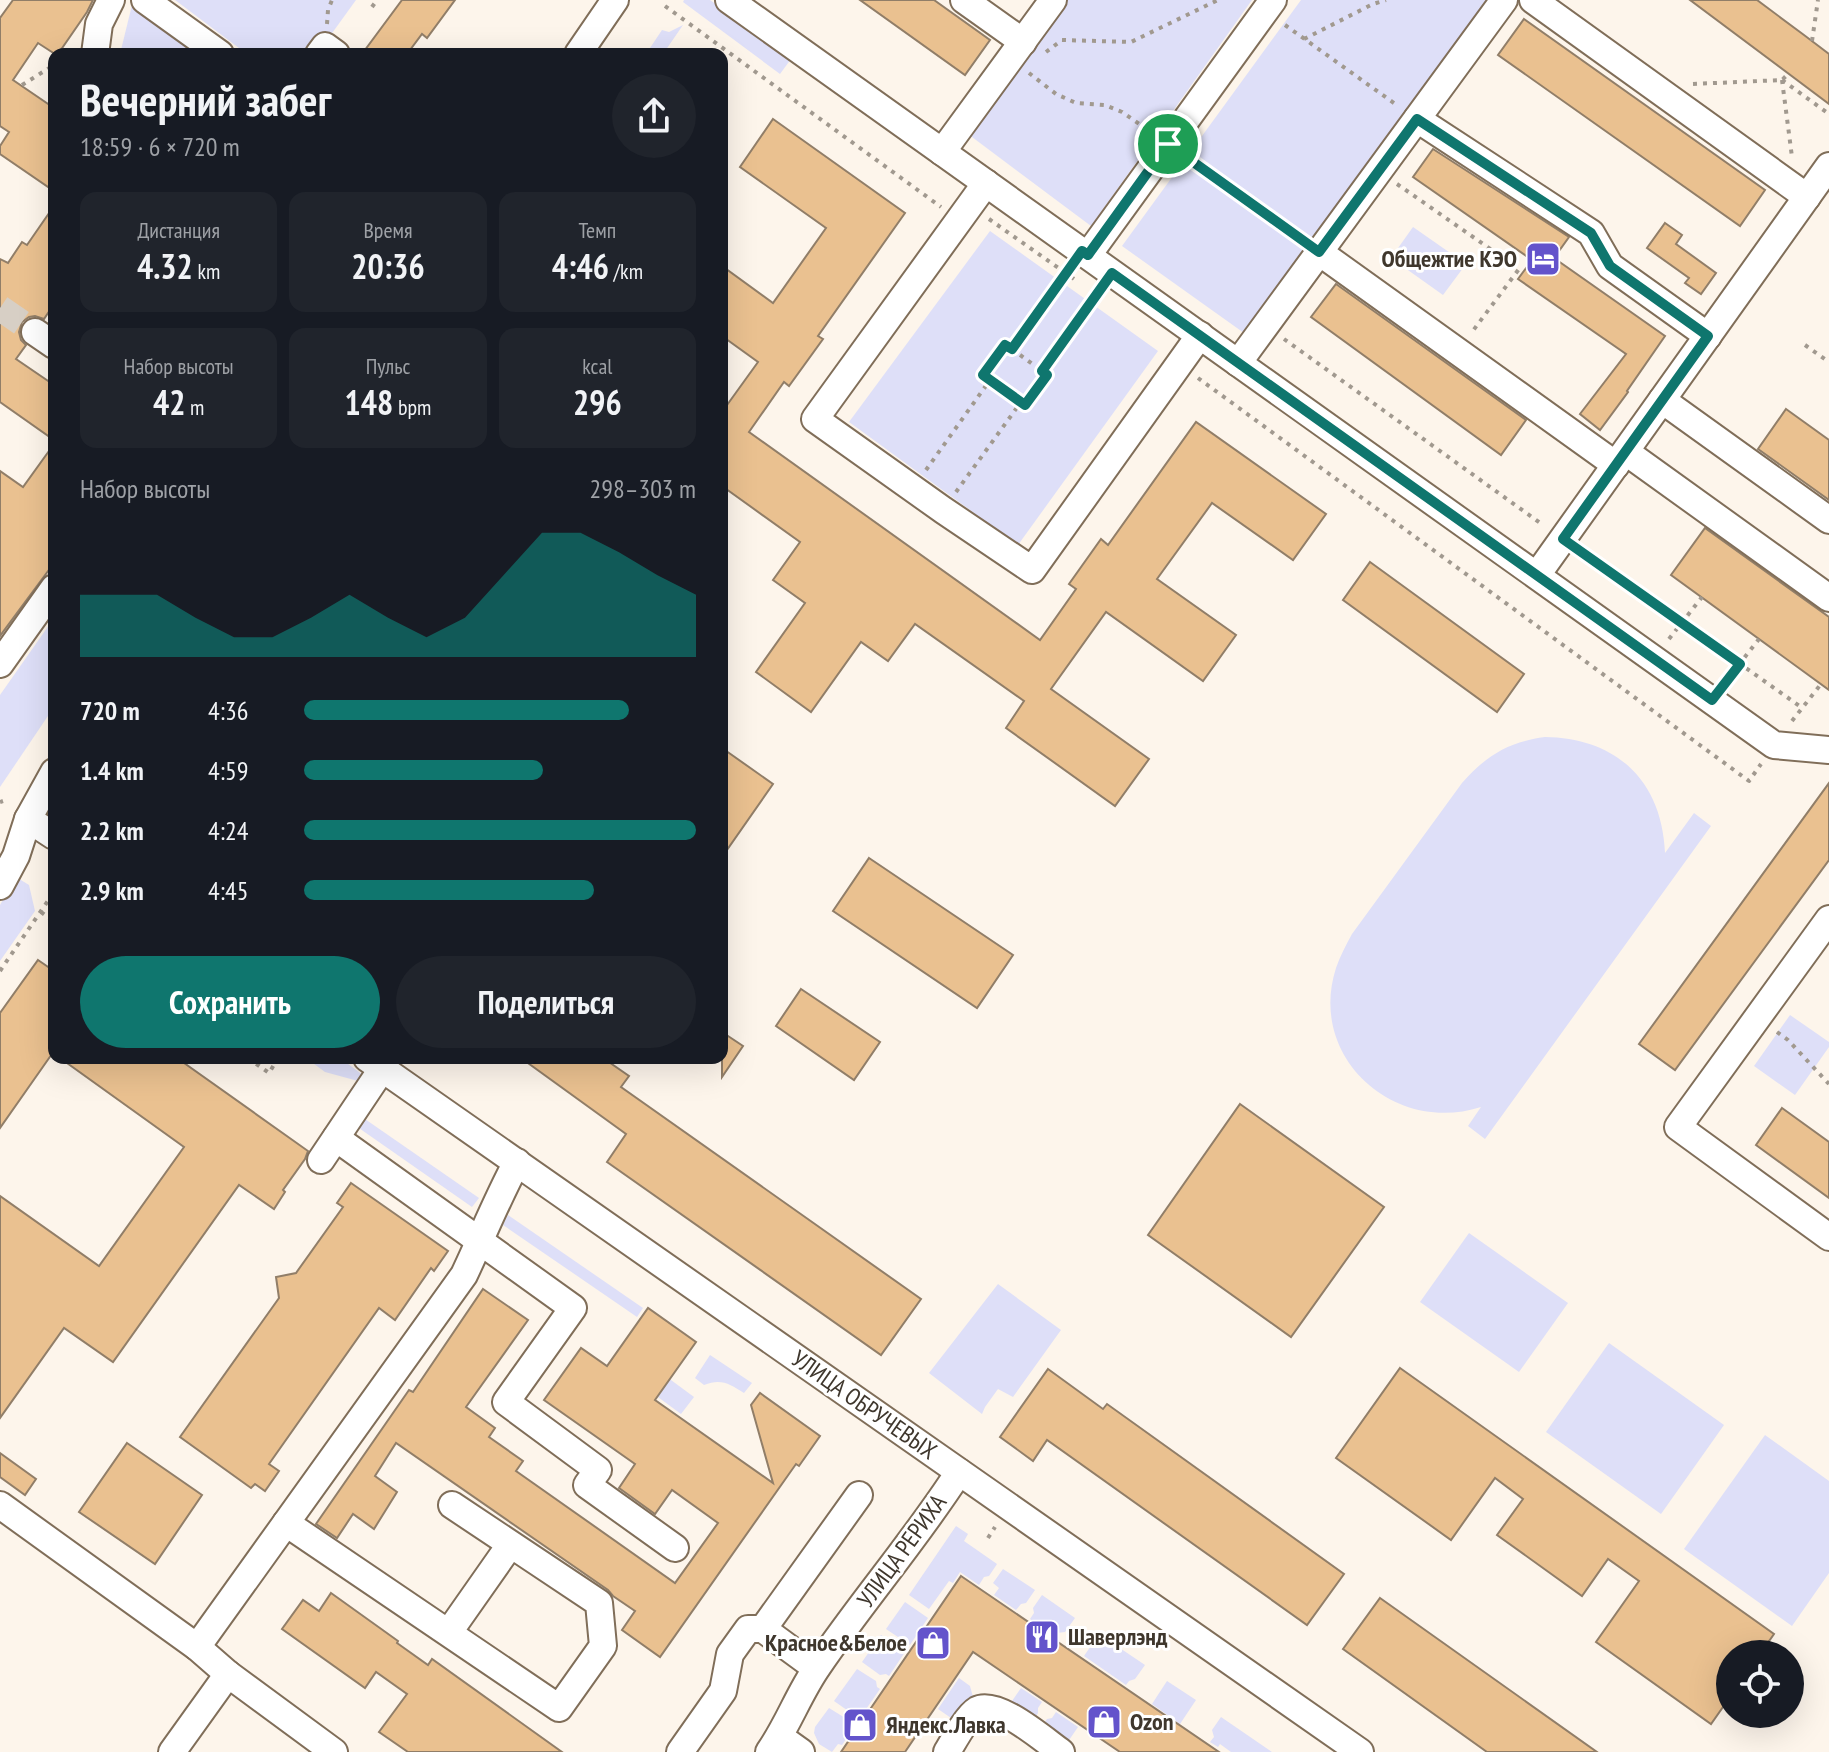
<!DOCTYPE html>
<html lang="ru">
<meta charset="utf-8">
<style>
body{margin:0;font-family:"PT Sans Narrow",sans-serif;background:#20242c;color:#f1f3f6;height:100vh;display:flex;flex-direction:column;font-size:30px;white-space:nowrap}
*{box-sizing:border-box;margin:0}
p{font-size:26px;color:#9ea1a6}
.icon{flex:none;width:44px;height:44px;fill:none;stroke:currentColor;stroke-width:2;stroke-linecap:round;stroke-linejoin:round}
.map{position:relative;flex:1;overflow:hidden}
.sheet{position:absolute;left:48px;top:48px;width:680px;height:1016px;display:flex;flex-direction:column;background:#171b24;border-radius:16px;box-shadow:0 8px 32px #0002}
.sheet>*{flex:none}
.fabs{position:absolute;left:1716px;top:1640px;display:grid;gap:16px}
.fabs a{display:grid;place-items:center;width:88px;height:88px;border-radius:50%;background:#171b24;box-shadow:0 8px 32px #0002;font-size:40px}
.pin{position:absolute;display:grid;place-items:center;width:68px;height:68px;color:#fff;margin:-34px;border:4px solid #fff;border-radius:50%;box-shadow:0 2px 8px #0007}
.round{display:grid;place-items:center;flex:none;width:84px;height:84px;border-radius:42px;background:#20242c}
.headline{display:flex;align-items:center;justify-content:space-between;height:136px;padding:0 32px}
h1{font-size:44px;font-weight:700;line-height:60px}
.stats{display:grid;grid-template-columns:repeat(3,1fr);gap:12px;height:136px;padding:8px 32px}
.stats div{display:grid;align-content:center;border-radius:16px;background:#20242c;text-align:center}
.stats b{font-size:34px;font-weight:700}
.stats small{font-size:22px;font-weight:400}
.stats p{font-size:22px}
.chart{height:224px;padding:16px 32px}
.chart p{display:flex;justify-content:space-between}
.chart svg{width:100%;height:144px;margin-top:8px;fill:#0f766e;opacity:.7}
.action{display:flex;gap:16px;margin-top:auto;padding:16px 32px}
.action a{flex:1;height:92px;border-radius:48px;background:#0f766e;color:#fff;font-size:32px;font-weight:700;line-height:92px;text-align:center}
.action a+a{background:#20242c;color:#f1f3f6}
ul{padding:0 32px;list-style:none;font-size:26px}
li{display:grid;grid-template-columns:128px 96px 1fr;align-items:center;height:60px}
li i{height:20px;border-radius:10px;background:#0f766e}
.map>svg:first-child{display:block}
.green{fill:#dedff8}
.building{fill:#eac190;stroke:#917e68;stroke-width:2}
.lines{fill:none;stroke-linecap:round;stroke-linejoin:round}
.minor-tunnel{stroke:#d7cfc5;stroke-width:26;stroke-dasharray:26 13;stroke-linecap:butt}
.minor-casing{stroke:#806e59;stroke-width:30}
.path{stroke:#a1998f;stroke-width:4;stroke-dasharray:4 6;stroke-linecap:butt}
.minor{stroke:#fff;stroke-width:26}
.route-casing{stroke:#fff;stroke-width:16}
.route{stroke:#0f766e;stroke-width:10}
.labels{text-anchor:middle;stroke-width:6;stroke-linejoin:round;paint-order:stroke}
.poi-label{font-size:24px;font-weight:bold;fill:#3f372d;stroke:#fff;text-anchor:start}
.street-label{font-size:24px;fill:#3f372d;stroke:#fff}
</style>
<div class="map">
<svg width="1829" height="1752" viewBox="0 0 1829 1752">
<rect width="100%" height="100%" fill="#fdf5eb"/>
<g class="green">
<polygon points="175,0 356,0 317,54 247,54"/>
<polygon points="684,0 710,0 791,59 780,74 683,2"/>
<polygon points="1066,0 1252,0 1091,226 968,134"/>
<polygon points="1301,0 1489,0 1244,333 1122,246"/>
<polygon points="132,5 198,54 120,54"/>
<polygon points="683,25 663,54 646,54 662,30 669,32"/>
<polygon points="1413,227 1466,264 1443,295 1391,258"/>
<polygon points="990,231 1158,351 1018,545 849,422"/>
<polygon points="54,618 54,707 0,787 0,695"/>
<path d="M1545,737C1617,738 1662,781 1665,853L1694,813L1711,826L1485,1139L1468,1126L1481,1107C1395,1135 1307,1058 1336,968C1340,956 1346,945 1352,934L1462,783C1487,755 1508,742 1545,737Z"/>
<polygon points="16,877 29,885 35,911 0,961 0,905"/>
<polygon points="1790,1015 1829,1042 1829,1047 1795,1095 1754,1066"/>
<polygon points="306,1058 340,1058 363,1075 358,1081 325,1072"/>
<polygon points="362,1117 479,1198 472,1207 356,1126"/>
<polygon points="508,1215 643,1308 637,1317 503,1225"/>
<polygon points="1469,1233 1568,1303 1519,1372 1420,1302"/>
<polygon points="998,1284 1061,1330 1013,1397 998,1389 985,1407 982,1414 929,1373"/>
<polygon points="1609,1343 1724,1425 1661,1514 1546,1432"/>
<polygon points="637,1355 694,1397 681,1414 624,1372"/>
<path d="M710,1355L752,1383L744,1393C730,1384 721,1378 704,1385L695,1378Z"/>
<polygon points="1765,1435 1829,1481 1829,1573 1792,1626 1684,1549"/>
<polygon points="956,1526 968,1534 964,1541 997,1564 989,1576 984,1577 979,1585 960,1572 953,1583 949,1581 929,1609 909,1595"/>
<polygon points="1003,1569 1035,1590 1026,1603 1021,1604 1016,1610 994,1595 999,1588 993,1583"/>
<polygon points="1042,1595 1075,1618 1065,1632 1057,1633 1054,1636 1030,1619 1034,1613 1033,1608"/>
<polygon points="905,1602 928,1618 910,1645 886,1629"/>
<polygon points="1099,1634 1145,1665 1135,1679 1129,1681 1126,1685 1084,1656"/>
<polygon points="881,1635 905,1652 889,1676 886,1674 880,1675 862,1662"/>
<polygon points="857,1669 876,1681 877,1687 880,1689 862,1715 859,1714 854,1715 834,1701"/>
<polygon points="959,1678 970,1686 973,1697 966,1702 954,1720 938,1709"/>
<polygon points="1167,1681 1196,1700 1180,1724 1152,1704"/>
<polygon points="1021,1688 1042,1702 1038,1708 1038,1713 1034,1720 1010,1704"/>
<polygon points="829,1708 850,1721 850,1727 853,1729 842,1745 838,1744 832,1752 819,1744 814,1733 815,1727"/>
<polygon points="1056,1712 1078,1727 1067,1743 1042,1726 1047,1719 1052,1718"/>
<polygon points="1221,1717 1272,1752 1231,1752 1220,1744 1218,1747 1210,1742 1214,1737 1212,1730"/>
</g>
<g class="building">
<polygon points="13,0 93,0 87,12 58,54 55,54 38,43 13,80 54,108 54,191 0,154 0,146 9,132 0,126 0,18"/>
<polygon points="402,0 455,0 427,38 422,34 407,54 362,54"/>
<polygon points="860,0 934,0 990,40 965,75"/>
<polygon points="1690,0 1757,0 1804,35 1829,54 1829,104"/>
<polygon points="1524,19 1765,190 1740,226 1498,55"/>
<polygon points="773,119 905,213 818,336 823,339 789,386 784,382 749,432 1040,640 1076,589 1069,584 1101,539 1108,545 1196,422 1326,514 1293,560 1212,503 1157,579 1236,635 1203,681 1106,612 1051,689 1149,759 1115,806 1006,728 1024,701 915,624 888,661 861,642 811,712 756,672 805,603 773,580 800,542 722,486 722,412 758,362 722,336 722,266 773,303 826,228 740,167"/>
<polygon points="1433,149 1569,237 1554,258 1665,336 1627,391 1628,392 1600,430 1580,414 1626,354 1518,279 1532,260 1413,177"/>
<polygon points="54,206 54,304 44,319 35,316 29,317 22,322 19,332 21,340 26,345 16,359 54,385 54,440 0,402 0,259 8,263 22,242 27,245"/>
<polygon points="1665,223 1682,235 1676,244 1716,273 1701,294 1685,283 1689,278 1647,248"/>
<polygon points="1336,284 1526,420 1501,455 1311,317"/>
<polygon points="1786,409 1829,440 1829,500 1758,449"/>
<polygon points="54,444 54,563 0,636 0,471 23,487"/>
<polygon points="1705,528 1829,617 1829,690 1671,575"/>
<polygon points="1370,562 1524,674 1497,712 1343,600"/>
<polygon points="722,748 773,784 722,857"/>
<polygon points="1829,783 1829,860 1675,1070 1639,1044"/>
<polygon points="869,858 1013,955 977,1008 833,911"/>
<polygon points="38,960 54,971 54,1051 0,1128 0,1013"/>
<polygon points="801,989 880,1042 854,1080 776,1026"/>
<polygon points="722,1032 743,1046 722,1077"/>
<polygon points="60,1058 177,1058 308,1151 305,1159 283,1190 285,1192 274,1209 239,1185 113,1362 64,1328 0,1418 0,1196 99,1266 184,1147"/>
<polygon points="521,1058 603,1058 629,1076 621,1087 921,1299 881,1355 607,1162 626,1134"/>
<polygon points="1240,1104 1384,1207 1291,1337 1148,1235"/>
<polygon points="1782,1108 1829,1142 1829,1198 1756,1145"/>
<polygon points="351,1183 448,1251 434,1271 431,1268 395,1320 379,1308 269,1464 279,1471 265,1491 255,1484 251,1488 180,1437 279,1298 276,1277 296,1273 343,1207 337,1203"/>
<polygon points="483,1289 528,1320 466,1407 495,1428 489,1437 523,1461 516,1471 675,1583 718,1523 672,1490 655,1514 619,1488 635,1464 544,1400 581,1348 607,1366 648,1308 696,1342 655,1400 773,1483 751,1405 760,1393 820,1436 799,1466 796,1464 660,1657 622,1630 635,1611 613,1596 608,1590 396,1443 375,1476 397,1492 374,1529 353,1514 337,1538 316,1524 409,1390 413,1392"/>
<polygon points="1400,1368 1774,1634 1760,1654 1730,1654 1730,1697 1711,1724 1596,1642 1639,1581 1608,1559 1582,1596 1497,1535 1523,1499 1495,1478 1451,1540 1336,1458"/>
<polygon points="1048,1369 1103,1409 1107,1404 1344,1574 1307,1625 1047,1440 1033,1461 1000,1437"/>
<polygon points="127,1443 202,1495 155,1564 79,1512"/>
<polygon points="0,1453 36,1479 25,1495 0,1477"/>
<polygon points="961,1576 1219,1752 1120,1752 973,1652 905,1752 841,1752"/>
<polygon points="331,1593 398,1641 397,1643 428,1665 432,1659 562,1752 408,1752 379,1732 407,1694 376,1672 365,1688 282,1629 303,1600 319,1611"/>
<polygon points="1380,1598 1597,1752 1487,1752 1343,1649"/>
</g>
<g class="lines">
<polyline class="minor-tunnel" points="0,308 35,332"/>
<defs>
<g id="minor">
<polyline points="145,0 220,54"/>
<polyline points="729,0 1774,745 1829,750"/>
<polyline points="964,0 1023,42"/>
<polyline points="1533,0 1807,197"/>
<polyline points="95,54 99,24 111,0"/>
<polyline points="319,54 325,46 336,54"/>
<polyline points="578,54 615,0"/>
<polyline points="1417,119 1591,233 1610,266 1708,336"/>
<polyline points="942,152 1053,0"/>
<polyline points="986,183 815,419 943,510 1032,570 1200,335"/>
<polyline points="1319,252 1616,465"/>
<polyline points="1088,255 1273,0"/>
<polyline points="35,332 54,345"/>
<polyline points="1238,363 1504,0"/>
<polyline points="1662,400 1829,520"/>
<polyline points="1626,452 1829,598"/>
<polyline points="1537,575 1829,166"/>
<polyline points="0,664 54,588"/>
<polyline points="28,819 54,836"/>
<polyline points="0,886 16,856 28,819 54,772"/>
<polyline points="1829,919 1678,1127 1829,1237"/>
<polyline points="367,1058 1360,1752"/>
<polyline points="336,1138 573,1308 506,1402 598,1470 587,1485 675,1548"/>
<polyline points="321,1160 382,1069"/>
<polyline points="0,1505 197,1647 228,1674 334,1752"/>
<polyline points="286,1523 559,1708 603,1646 599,1603 452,1505"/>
<polyline points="763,1629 859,1495"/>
<polyline points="449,1632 510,1545"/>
<path d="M197,1647L464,1275C482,1237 497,1199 517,1162"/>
<polyline points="780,1737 801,1752"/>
<polyline points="172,1752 228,1674"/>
<polyline points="680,1752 723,1691 730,1654 748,1629 763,1629 816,1668"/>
<path d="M769,1752C788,1725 799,1693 818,1666C863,1600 916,1539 959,1472"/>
<path d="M947,1752C953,1742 967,1716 977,1710C997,1699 1044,1740 1061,1752"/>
</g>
</defs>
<use href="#minor" class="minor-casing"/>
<g class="path">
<polyline points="665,6 941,207"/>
<polyline points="372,7 377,0"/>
<polyline points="327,24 328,10 332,0"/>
<polyline points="1285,25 1398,106"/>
<polyline points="1304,39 1373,4 1386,0"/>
<polyline points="1812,41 1818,0"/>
<polyline points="1046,52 1062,40 1131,42 1218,0"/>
<polyline points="1029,73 1056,94 1076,103 1105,105 1122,112 1148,130"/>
<polyline points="1782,80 1792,157"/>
<polyline points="1782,80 1829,114"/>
<polyline points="1693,84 1782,80 1788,74"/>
<polyline points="22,85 54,65"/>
<polyline points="1188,158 1301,239"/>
<polyline points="1397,184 1519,269 1472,332"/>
<polyline points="989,219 1077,281"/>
<polyline points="1284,339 1543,525"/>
<polyline points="1805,345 1829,362"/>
<polyline points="1012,349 1042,371"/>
<polyline points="1198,378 1749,781 1761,764"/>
<polyline points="990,380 1021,402"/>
<polyline points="926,470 990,380 983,375 1005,345 1012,349 1066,273"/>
<polyline points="956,492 1021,402 1025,405 1047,375 1042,371 1099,291"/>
<polyline points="1583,553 1801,707"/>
<polyline points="1669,639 1702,597"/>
<polyline points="1726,681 1759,639"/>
<polyline points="1792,721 1821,684"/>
<polyline points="0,802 3,801"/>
<polyline points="41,912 54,922"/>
<polyline points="0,971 54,892"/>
<polyline points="1777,1032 1788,1040 1829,1084"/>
<polyline points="248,1058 269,1073 278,1058"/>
<polyline points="988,1538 995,1527"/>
</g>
<use href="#minor" class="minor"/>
</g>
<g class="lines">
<defs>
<polygon id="route" points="1417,119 1591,233 1610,266 1708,336 1563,539 1740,664 1712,700 1112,273 1042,371 1047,375 1025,405 983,375 1005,345 1012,349 1082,251 1088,255 1168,144 1319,252"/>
</defs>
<use href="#route" class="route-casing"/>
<use href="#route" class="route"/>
</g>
<defs>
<symbol id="hotel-square" viewBox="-11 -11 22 22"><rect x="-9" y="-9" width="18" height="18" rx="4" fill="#6353cb" stroke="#fff"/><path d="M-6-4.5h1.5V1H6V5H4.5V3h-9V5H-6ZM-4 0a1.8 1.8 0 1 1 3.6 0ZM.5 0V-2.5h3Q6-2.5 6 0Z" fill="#fff"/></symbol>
<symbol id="restaurant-square" viewBox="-11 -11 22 22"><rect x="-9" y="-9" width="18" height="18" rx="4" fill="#6353cb" stroke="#fff"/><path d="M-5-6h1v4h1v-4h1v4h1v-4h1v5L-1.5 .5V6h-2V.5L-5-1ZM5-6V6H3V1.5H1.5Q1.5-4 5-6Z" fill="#fff"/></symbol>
<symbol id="shop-square" viewBox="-11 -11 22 22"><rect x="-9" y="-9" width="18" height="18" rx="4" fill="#6353cb" stroke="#fff"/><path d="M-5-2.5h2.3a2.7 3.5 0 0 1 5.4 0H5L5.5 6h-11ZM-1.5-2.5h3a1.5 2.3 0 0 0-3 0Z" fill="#fff"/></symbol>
</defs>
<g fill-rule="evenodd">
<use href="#hotel-square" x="1523" y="239" width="40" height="40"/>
<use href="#restaurant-square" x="1022" y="1617" width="40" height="40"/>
<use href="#shop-square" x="913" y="1623" width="40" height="40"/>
<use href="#shop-square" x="1084" y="1702" width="40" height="40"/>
<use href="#shop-square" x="840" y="1705" width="40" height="40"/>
</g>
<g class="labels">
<g class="poi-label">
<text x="1517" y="267" text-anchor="end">Общежтие КЭО</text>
<text x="1068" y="1645">Шаверлэнд</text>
<text x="907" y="1651" text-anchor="end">Красное&amp;Белое</text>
<text x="1130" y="1730">Ozon</text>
<text x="886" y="1733">Яндекс.Лавка</text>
</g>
<g class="street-label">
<text transform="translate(864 1405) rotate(35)" y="8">УЛИЦА ОБРУЧЕВЫХ</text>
<text transform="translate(902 1551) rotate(-54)" y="8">УЛИЦА РЕРИХА</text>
</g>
</g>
</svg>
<div class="fabs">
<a><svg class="icon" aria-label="locate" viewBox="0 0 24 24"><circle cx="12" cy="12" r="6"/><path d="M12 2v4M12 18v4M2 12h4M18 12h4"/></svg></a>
</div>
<div class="pin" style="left:1168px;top:144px;background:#1e9e55"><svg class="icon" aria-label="arrive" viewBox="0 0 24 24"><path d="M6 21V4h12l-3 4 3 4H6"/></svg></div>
<section class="sheet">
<div class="headline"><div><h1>Вечерний забег</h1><p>18:59 · 6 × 720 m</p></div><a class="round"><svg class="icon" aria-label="share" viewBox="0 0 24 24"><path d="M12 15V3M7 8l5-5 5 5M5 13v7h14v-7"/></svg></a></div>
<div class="stats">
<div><p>Дистанция</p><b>4.32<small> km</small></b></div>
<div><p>Время</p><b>20:36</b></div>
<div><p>Темп</p><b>4:46<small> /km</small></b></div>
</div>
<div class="stats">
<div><p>Набор высоты</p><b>42<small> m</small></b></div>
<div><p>Пульс</p><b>148<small> bpm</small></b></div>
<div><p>kcal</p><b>296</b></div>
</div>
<div class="chart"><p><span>Набор высоты</span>298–303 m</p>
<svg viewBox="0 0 160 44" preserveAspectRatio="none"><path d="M0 44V25L10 25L20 25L30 32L40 38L50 38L60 32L70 25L80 32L90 38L100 32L110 19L120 6L130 6L140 12L150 19L160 25V44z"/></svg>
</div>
<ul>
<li><b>720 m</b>4:36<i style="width:83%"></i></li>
<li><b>1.4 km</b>4:59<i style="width:61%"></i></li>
<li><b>2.2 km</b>4:24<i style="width:100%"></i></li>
<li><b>2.9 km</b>4:45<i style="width:74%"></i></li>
</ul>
<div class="action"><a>Сохранить</a><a>Поделиться</a></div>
</section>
</div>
